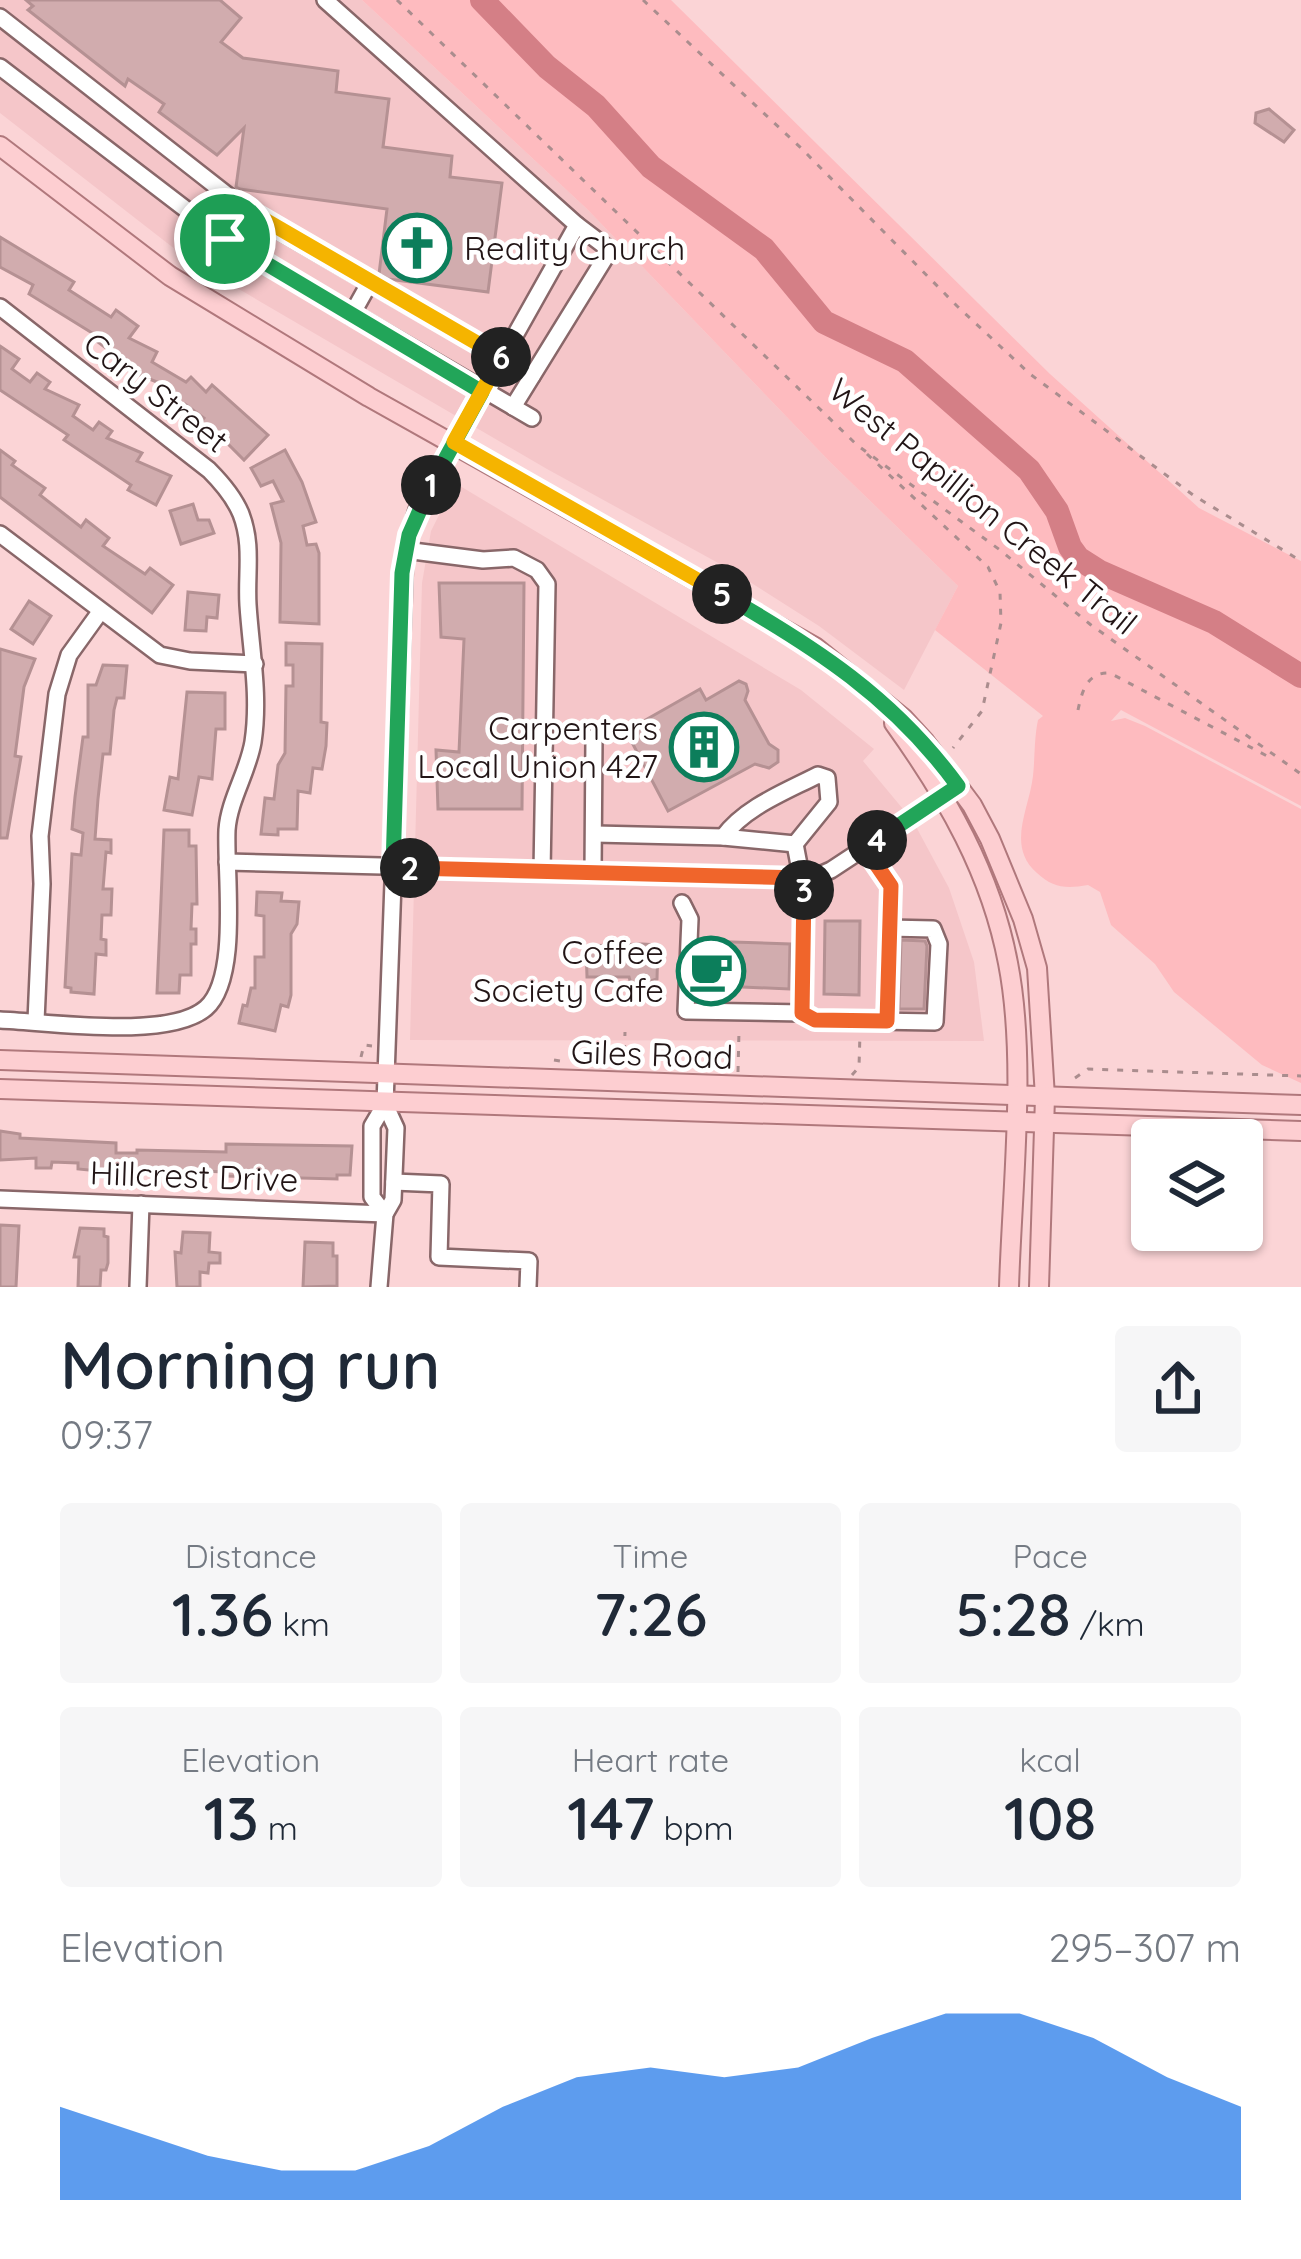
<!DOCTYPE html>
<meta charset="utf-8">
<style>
body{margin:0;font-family:Quicksand,sans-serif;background:#f6f6f7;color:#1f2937;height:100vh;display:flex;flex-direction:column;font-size:45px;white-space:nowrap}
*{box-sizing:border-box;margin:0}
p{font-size:39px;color:#747a83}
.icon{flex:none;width:66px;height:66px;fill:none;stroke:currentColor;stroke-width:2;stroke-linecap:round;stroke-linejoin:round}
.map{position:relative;height:1287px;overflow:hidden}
.drawer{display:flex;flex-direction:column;background:#fff;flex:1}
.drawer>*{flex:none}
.tools{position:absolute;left:1131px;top:1119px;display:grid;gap:24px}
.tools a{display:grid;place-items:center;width:132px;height:132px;border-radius:12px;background:#fff;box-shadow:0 3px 9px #0004;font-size:60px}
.pin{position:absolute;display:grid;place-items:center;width:102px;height:102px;color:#fff;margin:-51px;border:6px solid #fff;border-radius:50%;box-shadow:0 3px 12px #0007}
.km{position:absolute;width:60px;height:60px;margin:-30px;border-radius:50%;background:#222;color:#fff;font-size:33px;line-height:60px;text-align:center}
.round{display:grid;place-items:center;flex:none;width:126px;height:126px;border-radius:12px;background:#f6f6f7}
.headline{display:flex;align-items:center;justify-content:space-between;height:204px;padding:0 60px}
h1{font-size:66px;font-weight:600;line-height:90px}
.figures{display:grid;grid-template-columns:repeat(3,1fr);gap:18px;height:204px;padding:12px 60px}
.figures div{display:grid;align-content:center;border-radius:12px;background:#f6f6f7;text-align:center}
.figures b{font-size:60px;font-weight:600}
.figures small{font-size:33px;font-weight:400}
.figures p{font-size:33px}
.chart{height:336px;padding:24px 60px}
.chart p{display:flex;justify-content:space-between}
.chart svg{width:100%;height:216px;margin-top:12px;fill:#1a73e8;opacity:.7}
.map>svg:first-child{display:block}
.built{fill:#f5c6c9}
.green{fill:#febbbf}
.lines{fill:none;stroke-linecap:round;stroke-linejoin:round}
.river{stroke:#d47f86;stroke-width:24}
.building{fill:#d1acae;stroke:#b59193;stroke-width:3}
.minor-casing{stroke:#896769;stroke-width:20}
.major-casing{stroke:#b0787c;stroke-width:22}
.path{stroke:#aa8d8e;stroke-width:3;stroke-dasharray:6 9;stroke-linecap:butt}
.minor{stroke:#fff;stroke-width:15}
.major{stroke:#fdced1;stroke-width:18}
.split-1-casing{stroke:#fff;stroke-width:24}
.split-2-casing{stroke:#fff;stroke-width:24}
.split-3-casing{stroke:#fff;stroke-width:24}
.split-4-casing{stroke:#fff;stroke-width:24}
.split-5-casing{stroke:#fff;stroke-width:24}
.split-6-casing{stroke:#fff;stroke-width:24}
.split-7-casing{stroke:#fff;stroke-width:24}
.split-1{stroke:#22a559;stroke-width:15}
.split-2{stroke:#22a559;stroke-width:15}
.split-3{stroke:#f0652b;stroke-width:15}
.split-4{stroke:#f0652b;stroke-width:15}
.split-5{stroke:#22a559;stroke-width:15}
.split-6{stroke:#f5b400;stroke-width:15}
.split-7{stroke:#f5b400;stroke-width:15}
.labels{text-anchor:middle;stroke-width:9;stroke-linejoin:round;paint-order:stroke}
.poi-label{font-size:33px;fill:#221516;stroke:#fff;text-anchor:end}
.street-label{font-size:33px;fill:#221516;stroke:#fff}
</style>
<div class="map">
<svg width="1301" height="1287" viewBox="0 0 1301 1287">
<rect width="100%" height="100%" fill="#fbd4d6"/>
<g class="built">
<polygon points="0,0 362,0 587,209 831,463 958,586 904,690 819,626 731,570 547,469 189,260 0,113"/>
<polygon points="455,483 801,690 874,749 863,761 913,821 949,888 974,962 984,1041 410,1040 422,583 431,531"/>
</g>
<path class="green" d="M362,0H671L1050,374L1199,508L1301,561V806L1121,710L1111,721L1125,718L1145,726L1301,809V1083L1262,1065L1174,992L1155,964L1111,925L1100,892L1088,885C1066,889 1053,888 1037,873C1006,846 1029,810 1033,776C1035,758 1034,739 1038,720L1043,716L935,630L958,586L831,463L587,209Z"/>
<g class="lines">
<polyline class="river" points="482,0 547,67 596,106 651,167 764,249 824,322 905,361 1029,470 1057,511 1070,547 1078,558 1100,572 1214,622 1301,676"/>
</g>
<g class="building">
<polygon points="26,0 220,0 241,18 221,42 243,58 338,71 336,92 389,99 383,147 452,156 450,177 502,183 488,292 388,279 379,274 387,209 240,189 236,187 244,128 217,155 159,112 164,104 128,79 125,86 28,10 33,6"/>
<polygon points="1269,109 1294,130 1284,142 1255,123 1256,113"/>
<polygon points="0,237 74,282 69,290 111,317 116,310 138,326 129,338 157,352 152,362 186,382 191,377 206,392 212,385 268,435 244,460 220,436 200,424 204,418 185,404 182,408 161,389 164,385 123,368 126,363 94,339 97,336 29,294 33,285 0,267"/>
<polygon points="0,346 19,359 12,369 30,382 37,373 50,382 45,389 79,405 73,416 93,430 99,422 112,431 107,438 142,453 137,461 171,476 156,505 128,490 131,485 64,440 68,435 0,390"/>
<polygon points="0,450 15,461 12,465 45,488 40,495 81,527 86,520 109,538 103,546 145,574 150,568 173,585 152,613 0,497"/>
<polygon points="285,450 302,482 316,522 303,526 307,545 316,544 319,553 319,624 280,622 281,543 271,504 283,501 273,481 261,486 251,468"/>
<polygon points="193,504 198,520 209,520 214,533 181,544 170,511"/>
<polygon points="439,583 524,583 522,809 438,809 436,750 459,752 464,639 441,637"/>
<polygon points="188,592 219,595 217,618 207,617 206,631 185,630"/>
<polygon points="29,601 51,616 33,644 11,629"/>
<polygon points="286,643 322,644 321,722 327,723 326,746 322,769 313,768 310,793 298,791 297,829 278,829 278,835 261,834 265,798 274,799 278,765 285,753 286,686 293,686 293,665 286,665"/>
<polygon points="0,649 35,659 24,687 15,756 21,757 7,838 0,838"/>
<polygon points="103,665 127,666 124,698 117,698 114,710 110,754 103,754 98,799 95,839 111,840 111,853 106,852 103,889 112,889 111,915 102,915 101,939 106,940 106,955 96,954 94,994 71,992 71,988 65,987 72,854 81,855 83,833 72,829 75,797 83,737 88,737 88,685 96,685"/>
<polygon points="739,681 746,684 748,691 745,700 769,744 778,750 778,762 769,768 755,764 668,811 626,731 700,689 706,700"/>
<polygon points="187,692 225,693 225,729 216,729 212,779 199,777 192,815 164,810 170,777 178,779"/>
<polygon points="164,830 189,830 189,846 196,846 197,904 192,904 191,929 196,929 196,944 191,944 191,975 180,975 179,993 157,993"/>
<polygon points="257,892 282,893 281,901 299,902 297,924 291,934 291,995 288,1007 281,1005 275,1031 239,1023 243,1005 247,1006 251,988 255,988 255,957 264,957 264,916 256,915"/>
<polygon points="825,921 860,921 859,995 824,994"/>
<polygon points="901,940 925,941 927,946 924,1009 899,1009"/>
<polygon points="701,941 790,944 789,989 699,985"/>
<polygon points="642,944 658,945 657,979 644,983 644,991 633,990 629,977 587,977 586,946"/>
<polygon points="0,1131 20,1134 20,1138 116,1143 116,1153 137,1153 137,1150 226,1152 226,1144 352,1146 350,1175 337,1175 337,1179 225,1176 225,1172 202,1171 201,1175 152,1169 152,1173 99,1171 78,1169 78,1163 52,1162 51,1168 36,1168 36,1158 0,1160"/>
<polygon points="0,1225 19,1226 16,1287 0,1287"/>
<polygon points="80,1228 104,1229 104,1236 108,1237 108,1263 106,1270 101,1270 100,1287 78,1287 79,1257 74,1257"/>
<polygon points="183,1232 210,1233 209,1252 220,1253 220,1263 209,1263 208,1273 200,1272 200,1287 177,1287 175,1252 181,1253"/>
<polygon points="305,1242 333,1243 333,1256 337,1256 337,1286 303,1287"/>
</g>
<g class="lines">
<defs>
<g id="minor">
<polyline points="325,0 577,225 417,510 405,550 385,1104 372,1126 372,1197 385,1214"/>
<polyline points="0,17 254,216 532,376"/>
<polyline points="0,67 222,237 532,418"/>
<polyline points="225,239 246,210"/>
<path d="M0,307L209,470C222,483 234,497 241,514C253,545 246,574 248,605C251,651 260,696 253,742C248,772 229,800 227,830C225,874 240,978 206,1008C169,1040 50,1022 0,1020"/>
<polyline points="351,316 370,282"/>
<polyline points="513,407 610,250 577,225"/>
<polyline points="0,534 160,655 190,661 255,664"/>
<polyline points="405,550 483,560 514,558 537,570 547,584 542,872"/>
<polyline points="595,834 723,837 795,844 804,891 803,1013 815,1020 935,1022 939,944 933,929 889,928 891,886 865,848"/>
<path d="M723,837C745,807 785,792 818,775L827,778L829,802L795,844"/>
<polyline points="227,862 815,877 831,870 951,791"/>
<polyline points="593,873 594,737"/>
<polyline points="682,903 690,919 686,1011 803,1013"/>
<polyline points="36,1021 42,884 40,836 57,694 69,655 100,612"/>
<polyline points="887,1021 889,928"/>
<polyline points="394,1182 441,1184 439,1257 529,1261 528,1287"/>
<polyline points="0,1199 385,1214"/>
<polyline points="138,1287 141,1204"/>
<polyline points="379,1287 385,1214 393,1200 396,1128 385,1104"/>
</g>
<g id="major">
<polyline points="0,146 170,276 369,397 815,647 903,718 925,742 972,805 990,839 1023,919 1037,968 1045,1097 1039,1287"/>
<path d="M894,723C947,797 991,873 1008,963C1027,1060 1012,1187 1009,1287"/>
<polyline points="0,1060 1301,1105"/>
<polyline points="0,1089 1301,1131"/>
</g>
</defs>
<use href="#minor" class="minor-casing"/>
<use href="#major" class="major-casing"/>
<g class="path">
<polyline points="397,0 857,445 1000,550 1091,625 1301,774"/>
<polyline points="643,0 801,148 957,306 1030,374 1193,495 1301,561"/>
<polyline points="867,454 988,567 1000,592 1001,623 982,711 953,748"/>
<path d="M1078,710C1082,691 1087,672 1110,673L1269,757"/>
<polyline points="361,1057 364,1045 372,1046"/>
<polyline points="554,1060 566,1062"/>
<polyline points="624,1066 625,1032"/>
<polyline points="738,1072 739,1031"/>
<polyline points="852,1075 859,1067 860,1033"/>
<polyline points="1075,1078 1088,1069 1301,1076"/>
</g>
<use href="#minor" class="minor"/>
<use href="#major" class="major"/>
</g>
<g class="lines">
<defs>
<polyline id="split-1" points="225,239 482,392 431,485"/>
<polyline id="split-2" points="410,868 393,867 402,573 409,535 431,485"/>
<polyline id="split-3" points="410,868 803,878 804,890"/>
<polyline id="split-4" points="804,890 802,1013 815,1020 887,1021 891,886 865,848 877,840"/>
<path id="split-5" d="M722,594C815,647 894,698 958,786L877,840"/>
<polyline id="split-6" points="501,357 454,442 722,594"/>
<polyline id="split-7" points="225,239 246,209 501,357"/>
</defs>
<use href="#split-1" class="split-1-casing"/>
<use href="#split-2" class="split-2-casing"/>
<use href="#split-3" class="split-3-casing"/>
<use href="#split-4" class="split-4-casing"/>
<use href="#split-5" class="split-5-casing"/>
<use href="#split-6" class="split-6-casing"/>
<use href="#split-7" class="split-7-casing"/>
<use href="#split-1" class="split-1"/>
<use href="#split-2" class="split-2"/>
<use href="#split-3" class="split-3"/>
<use href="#split-4" class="split-4"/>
<use href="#split-5" class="split-5"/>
<use href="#split-6" class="split-6"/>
<use href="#split-7" class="split-7"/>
</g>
<defs>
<symbol id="church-ring" viewBox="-11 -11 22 22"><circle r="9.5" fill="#fff" stroke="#0c7e5b" stroke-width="1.5"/><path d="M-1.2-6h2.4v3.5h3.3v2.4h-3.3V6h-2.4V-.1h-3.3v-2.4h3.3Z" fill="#0c7e5b"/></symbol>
<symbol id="building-ring" viewBox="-11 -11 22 22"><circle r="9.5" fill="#fff" stroke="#0c7e5b" stroke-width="1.5"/><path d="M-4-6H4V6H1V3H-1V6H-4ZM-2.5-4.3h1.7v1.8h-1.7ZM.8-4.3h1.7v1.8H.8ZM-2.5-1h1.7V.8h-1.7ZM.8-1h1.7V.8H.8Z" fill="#0c7e5b"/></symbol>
<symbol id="cafe-ring" viewBox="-11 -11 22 22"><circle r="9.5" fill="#fff" stroke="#0c7e5b" stroke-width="1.5"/><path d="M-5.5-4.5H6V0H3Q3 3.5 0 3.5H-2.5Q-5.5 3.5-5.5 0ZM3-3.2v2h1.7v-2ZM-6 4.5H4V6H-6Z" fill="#0c7e5b"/></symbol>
</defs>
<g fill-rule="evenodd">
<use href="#church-ring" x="379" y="210" width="76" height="76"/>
<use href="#building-ring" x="666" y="709" width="76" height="76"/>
<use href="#cafe-ring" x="673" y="933" width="76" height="76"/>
</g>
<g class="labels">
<g class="poi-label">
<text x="464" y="260" text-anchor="start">Reality Church</text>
<text x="658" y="740">Carpenters<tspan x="658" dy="38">Local Union 427</tspan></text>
<text x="664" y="964">Coffee<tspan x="664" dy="38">Society Cafe</tspan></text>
</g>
<g class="street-label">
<text transform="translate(156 392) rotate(38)" y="12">Cary Street</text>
<text transform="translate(983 506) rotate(39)" y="12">West Papillion Creek Trail</text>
<text transform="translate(652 1054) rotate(2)" y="12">Giles Road</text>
<text transform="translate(194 1176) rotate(2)" y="12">Hillcrest Drive</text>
</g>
</g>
</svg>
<div class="tools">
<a><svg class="icon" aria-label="layers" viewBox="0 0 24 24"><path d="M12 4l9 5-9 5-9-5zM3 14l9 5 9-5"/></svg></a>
</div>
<div class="pin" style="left:225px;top:239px;background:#1e9e55"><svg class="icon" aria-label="arrive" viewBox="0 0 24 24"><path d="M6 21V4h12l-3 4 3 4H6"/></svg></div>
<b class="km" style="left:431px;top:485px">1</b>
<b class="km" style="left:410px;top:868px">2</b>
<b class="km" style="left:804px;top:890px">3</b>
<b class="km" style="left:877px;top:840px">4</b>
<b class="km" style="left:722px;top:594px">5</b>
<b class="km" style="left:501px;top:357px">6</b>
</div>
<section class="drawer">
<div class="headline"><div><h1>Morning run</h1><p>09:37</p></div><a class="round"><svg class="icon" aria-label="share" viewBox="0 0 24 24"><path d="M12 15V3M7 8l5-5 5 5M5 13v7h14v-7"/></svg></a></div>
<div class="figures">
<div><p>Distance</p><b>1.36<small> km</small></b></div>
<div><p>Time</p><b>7:26</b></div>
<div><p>Pace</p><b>5:28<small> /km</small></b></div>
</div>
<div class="figures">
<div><p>Elevation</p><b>13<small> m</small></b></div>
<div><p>Heart rate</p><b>147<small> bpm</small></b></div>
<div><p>kcal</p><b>108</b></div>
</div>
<div class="chart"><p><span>Elevation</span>295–307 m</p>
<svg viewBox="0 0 160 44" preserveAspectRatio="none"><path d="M0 44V25L10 30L20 35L30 38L40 38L50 33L60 25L70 19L80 17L90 19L100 17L110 11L120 6L130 6L140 11L150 19L160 25V44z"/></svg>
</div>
</section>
